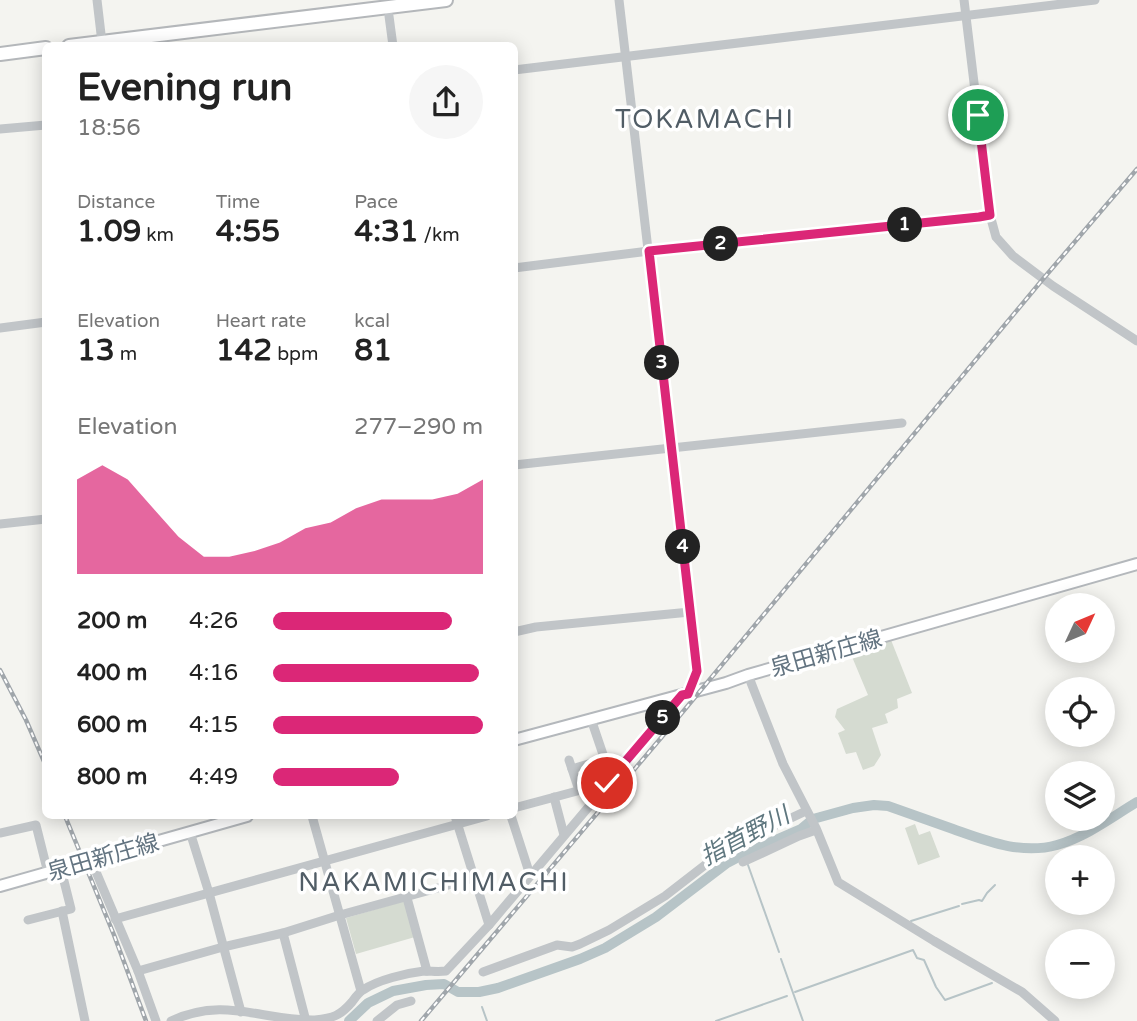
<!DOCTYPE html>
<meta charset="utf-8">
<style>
body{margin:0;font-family:"Varela Round","Noto Sans JP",sans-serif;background:#f6f6f6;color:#222;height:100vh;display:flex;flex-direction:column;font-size:26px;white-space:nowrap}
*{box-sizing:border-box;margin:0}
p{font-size:23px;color:#767676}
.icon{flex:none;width:38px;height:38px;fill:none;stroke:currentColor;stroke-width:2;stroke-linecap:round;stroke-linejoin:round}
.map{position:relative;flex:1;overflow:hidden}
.details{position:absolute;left:42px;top:42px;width:476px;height:777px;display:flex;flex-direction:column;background:#fff;border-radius:10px;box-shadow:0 4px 18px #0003}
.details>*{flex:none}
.needle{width:46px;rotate:46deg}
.tools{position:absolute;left:1045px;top:593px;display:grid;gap:14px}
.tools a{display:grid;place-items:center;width:70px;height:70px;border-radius:50%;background:#fff;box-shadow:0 4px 18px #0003;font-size:35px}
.pin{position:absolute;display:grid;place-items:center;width:60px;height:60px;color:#fff;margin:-30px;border:4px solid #fff;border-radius:50%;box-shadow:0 2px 7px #0007}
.km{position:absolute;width:35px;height:35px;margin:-18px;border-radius:50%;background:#222;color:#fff;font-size:19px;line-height:35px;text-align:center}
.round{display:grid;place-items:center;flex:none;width:74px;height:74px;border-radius:37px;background:#f6f6f6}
.headline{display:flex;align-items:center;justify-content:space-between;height:119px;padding:0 35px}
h1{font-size:38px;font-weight:800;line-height:52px}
.figures{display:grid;grid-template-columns:repeat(3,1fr);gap:10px;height:119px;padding:7px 35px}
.figures div{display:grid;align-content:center}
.figures b{font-size:30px;font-weight:800}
.figures small{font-size:19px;font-weight:400}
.figures p{font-size:19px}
.chart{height:196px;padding:14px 35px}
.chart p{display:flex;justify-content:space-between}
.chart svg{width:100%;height:126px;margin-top:7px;fill:#db2777;opacity:.7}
ul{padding:0 35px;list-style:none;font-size:23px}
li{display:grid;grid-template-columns:112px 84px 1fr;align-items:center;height:52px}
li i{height:18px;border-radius:9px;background:#db2777}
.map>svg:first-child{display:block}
.green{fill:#d5dbd1}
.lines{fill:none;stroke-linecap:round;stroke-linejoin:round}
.stream{stroke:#b7c4c7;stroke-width:2}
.river{stroke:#b7c4c7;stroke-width:10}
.major-casing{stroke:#b4b8bc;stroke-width:14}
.highway-casing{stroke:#b4b7ba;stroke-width:16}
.minor{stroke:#c1c5c8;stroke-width:9}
.major{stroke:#fff;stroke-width:10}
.highway{stroke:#fff;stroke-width:12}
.rail-casing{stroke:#a0a6ab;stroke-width:4.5}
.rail{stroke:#fff;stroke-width:2;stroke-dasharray:5;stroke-linecap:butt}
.route-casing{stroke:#fff;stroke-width:14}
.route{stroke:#db2777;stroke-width:9}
.labels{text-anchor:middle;stroke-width:7;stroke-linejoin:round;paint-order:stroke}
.street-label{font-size:23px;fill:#637481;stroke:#fff}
.water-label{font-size:24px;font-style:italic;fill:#5f777f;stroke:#fff}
.quarter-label{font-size:26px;letter-spacing:2px;fill:#515d66;stroke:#fff}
</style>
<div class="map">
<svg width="1137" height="1021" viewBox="0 0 1137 1021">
<rect width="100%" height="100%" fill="#f4f4f0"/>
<g class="green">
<polygon points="891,640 912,693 897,699 898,708 885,714 888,723 872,728 881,755 874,766 863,770 856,752 846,754 838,733 845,730 835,717 837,709 868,695 850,652"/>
<polygon points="915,824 919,835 930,831 940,857 918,865 905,828"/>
<polygon points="404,901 415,937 356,954 346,918"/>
</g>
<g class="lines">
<g class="stream">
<polyline points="748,865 779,952"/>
<polyline points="962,904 979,900 982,901 987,893 995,885"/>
<polyline points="911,921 959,906"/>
<polyline points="781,959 803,1021"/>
<polyline points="795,992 913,950 917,958 924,960 936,987 945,1000 992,983"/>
<polyline points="482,1007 487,1021"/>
<polyline points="716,1021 787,996"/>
</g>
<path class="river" d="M349,1021L368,1003L393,991L426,985L444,984L458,992H479L498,988L580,959L605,948L656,917L727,863L746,853L801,829L813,819L853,808L874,805L888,806C910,814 931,821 953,829C987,841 1021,855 1057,845C1086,837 1112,817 1137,802"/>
<defs>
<g id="major">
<polyline points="514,740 726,683 748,675 1137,564"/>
<polyline points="0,886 247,816"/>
</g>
<g id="highway">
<polyline points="69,46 446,0"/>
<polyline points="0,54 46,48"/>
</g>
</defs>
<use href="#major" class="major-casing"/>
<use href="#highway" class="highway-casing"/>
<g class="minor">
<polyline points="97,0 101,34"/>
<polyline points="619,0 697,671 688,694"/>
<polyline points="964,0 990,215 996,237 1013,256 1053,286 1137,341"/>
<polyline points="389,16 393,46"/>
<polyline points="514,70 1095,0"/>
<polyline points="0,129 46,125"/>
<polyline points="514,268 649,251 979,217 990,215"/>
<polyline points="0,328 46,322"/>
<polyline points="514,465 902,423"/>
<polyline points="0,524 46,519"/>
<polyline points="514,632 536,627 690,612"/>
<polyline points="748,675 783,764 816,828 838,882 934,941 1022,992 1055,1021"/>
<polyline points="591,719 611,778"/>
<polyline points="569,760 579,790"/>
<polyline points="572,769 605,759"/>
<polyline points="554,797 564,835"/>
<polyline points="514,808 607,783"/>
<polyline points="312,816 361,991"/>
<polyline points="455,816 489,925"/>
<polyline points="511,816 530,875"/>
<polyline points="190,832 209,893 241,1012"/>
<polyline points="0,833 36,825 48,873"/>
<polyline points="91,860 138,971 156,1021"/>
<polyline points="743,862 799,836 816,830"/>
<polyline points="407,898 427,971"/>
<polyline points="62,911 85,1021"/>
<polyline points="115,919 487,816"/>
<polyline points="28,920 71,909 61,869"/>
<polyline points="283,933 306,1021"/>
<polyline points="138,971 223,947 283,933 340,915 474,878"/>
<polyline points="483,972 557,945 572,947 580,944 609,930 665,896 727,848 806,811"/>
<path d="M171,1021C225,996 262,1021 315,1020C333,1018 340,1016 352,1002C355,998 358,993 363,990C377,980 407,973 424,971C432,971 438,972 446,971L489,925L683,695"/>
<polyline points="377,1021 397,1005 411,1001"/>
</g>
<use href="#major" class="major"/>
<use href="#highway" class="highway"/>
<defs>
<g id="rail">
<polyline points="0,670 26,720 46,766"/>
<polyline points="65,816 114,935 146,1021"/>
<polyline points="421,1021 666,732 1043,279 1137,169"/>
</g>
</defs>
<use href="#rail" class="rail-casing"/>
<use href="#rail" class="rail"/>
</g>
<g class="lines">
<defs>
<polyline id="route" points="607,783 682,695 688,694 697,671 649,251 979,217 990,215 978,115"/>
</defs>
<use href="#route" class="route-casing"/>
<use href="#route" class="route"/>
</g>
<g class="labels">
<g class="street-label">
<text transform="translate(826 653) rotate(-16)" y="8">泉田新庄線</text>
<text transform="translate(103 857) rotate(-16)" y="8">泉田新庄線</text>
</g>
<g class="water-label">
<text transform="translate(745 836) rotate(-28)" y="8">指首野川</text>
</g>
<g class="quarter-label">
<text x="705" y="128">TOKAMACHI</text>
<text x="434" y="891">NAKAMICHIMACHI</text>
</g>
</g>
</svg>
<div class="tools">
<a><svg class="needle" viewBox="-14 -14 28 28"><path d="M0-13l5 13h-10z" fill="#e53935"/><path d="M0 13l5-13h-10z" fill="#767676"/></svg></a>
<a><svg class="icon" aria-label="locate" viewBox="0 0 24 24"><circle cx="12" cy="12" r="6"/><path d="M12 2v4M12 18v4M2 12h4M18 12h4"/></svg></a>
<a><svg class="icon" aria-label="layers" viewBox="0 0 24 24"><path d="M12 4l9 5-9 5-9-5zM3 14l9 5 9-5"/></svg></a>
<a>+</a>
<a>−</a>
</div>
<div class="pin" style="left:978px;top:115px;background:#1e9e55"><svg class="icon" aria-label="arrive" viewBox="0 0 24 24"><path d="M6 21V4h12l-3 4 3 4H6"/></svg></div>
<div class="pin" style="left:607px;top:783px;background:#d93025"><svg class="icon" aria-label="check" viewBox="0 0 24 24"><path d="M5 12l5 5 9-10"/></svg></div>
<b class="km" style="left:905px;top:225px">1</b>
<b class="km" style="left:721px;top:244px">2</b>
<b class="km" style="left:662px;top:363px">3</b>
<b class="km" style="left:683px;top:547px">4</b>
<b class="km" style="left:663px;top:718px">5</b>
<section class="details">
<div class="headline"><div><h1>Evening run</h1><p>18:56</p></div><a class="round"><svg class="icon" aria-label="share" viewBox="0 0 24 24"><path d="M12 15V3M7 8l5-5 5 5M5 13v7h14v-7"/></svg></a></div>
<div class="figures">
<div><p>Distance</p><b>1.09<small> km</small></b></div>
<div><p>Time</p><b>4:55</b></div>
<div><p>Pace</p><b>4:31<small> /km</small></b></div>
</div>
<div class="figures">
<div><p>Elevation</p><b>13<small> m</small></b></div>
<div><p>Heart rate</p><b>142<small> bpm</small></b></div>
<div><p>kcal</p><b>81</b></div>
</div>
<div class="chart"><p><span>Elevation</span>277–290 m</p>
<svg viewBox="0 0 160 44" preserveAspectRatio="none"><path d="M0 44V11L10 6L20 11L30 21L40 31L50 38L60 38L70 36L80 33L90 28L100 26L110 21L120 18L130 18L140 18L150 16L160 11V44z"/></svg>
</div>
<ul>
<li><b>200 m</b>4:26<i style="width:85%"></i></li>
<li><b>400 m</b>4:16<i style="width:98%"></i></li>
<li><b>600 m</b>4:15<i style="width:100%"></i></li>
<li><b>800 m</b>4:49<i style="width:60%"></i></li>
</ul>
</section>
</div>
